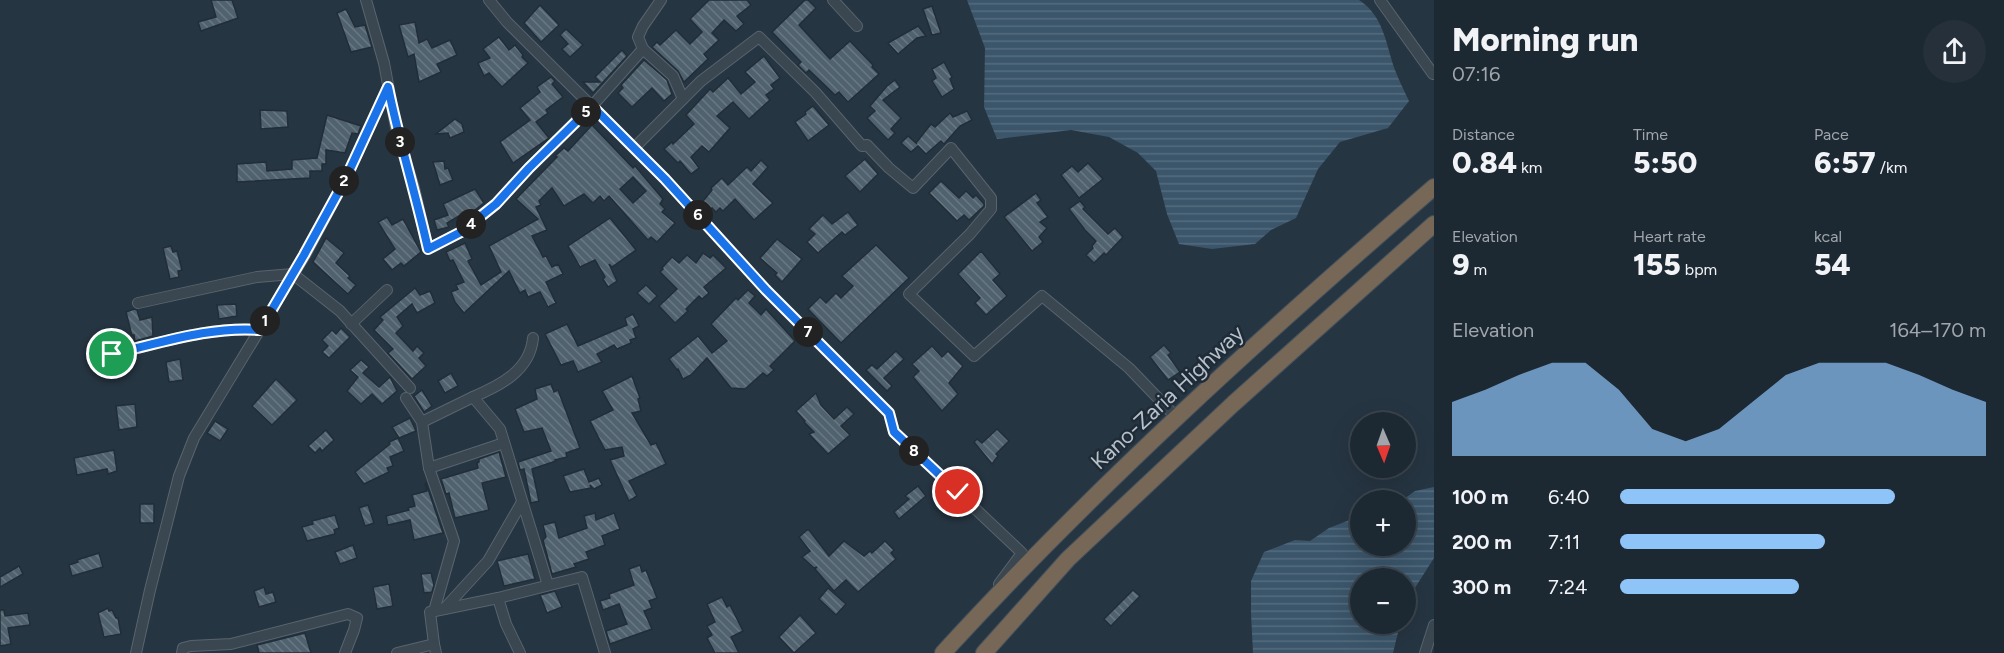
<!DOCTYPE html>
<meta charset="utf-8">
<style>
body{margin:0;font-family:Figtree,sans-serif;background:#25303a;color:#f1f3f6;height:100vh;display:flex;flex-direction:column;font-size:22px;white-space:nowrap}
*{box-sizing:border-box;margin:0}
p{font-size:20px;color:#a0a6ac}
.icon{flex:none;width:33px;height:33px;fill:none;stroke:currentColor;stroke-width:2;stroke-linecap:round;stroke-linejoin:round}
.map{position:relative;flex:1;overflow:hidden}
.side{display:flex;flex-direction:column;background:#1c2832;width:570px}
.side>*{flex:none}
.needle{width:39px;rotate:178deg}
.controls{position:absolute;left:1350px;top:412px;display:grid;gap:12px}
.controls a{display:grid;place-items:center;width:66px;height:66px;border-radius:50%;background:#1c2832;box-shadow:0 6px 24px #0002,0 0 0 2px #3a444d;font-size:30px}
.pin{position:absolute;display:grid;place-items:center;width:51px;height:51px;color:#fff;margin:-26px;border:3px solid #fff;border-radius:50%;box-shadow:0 2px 6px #0007}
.km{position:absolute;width:30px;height:30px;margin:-15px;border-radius:50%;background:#222;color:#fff;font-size:16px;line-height:30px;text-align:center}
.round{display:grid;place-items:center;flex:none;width:63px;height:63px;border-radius:32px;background:#25303a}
.headline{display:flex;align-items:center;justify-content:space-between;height:102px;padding:0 18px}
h1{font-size:33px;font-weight:800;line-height:45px}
.figures{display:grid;grid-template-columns:repeat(3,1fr);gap:9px;height:102px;padding:6px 18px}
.figures div{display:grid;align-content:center}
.figures b{font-size:30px;font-weight:800}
.figures small{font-size:16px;font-weight:400}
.figures p{font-size:16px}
.chart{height:168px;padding:12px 18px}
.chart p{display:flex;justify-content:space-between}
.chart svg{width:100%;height:108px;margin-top:6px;fill:#8fc4f9;opacity:.7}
ul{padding:0 18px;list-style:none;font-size:20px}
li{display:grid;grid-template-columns:96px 72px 1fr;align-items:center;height:45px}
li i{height:15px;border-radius:8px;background:#8fc4f9}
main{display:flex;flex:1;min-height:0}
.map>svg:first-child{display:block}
.water{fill:url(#water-rules)}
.building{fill:url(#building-back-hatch);stroke:#212e39;stroke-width:1.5;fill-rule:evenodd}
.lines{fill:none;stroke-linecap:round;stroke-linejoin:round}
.minor-casing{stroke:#58646f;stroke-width:12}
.highway-casing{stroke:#45515c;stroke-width:18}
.minor{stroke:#3a4751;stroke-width:10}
.highway{stroke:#776757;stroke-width:16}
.route-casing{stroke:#fff;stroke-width:12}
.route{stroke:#1a73e8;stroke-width:8}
.labels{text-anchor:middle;stroke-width:5;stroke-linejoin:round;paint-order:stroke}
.street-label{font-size:22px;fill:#b7c1cb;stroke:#1f2c37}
</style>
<main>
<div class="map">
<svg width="1434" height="653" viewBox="0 0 1434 653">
<defs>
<pattern id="water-rules" width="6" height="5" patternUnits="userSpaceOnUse" patternTransform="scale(1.5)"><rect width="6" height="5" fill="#3b556a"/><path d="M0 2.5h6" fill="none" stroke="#556c7e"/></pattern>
<pattern id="building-back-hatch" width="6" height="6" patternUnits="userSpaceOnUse" patternTransform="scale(1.5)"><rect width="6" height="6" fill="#51626f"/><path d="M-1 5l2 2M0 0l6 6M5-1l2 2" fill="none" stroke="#687782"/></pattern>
</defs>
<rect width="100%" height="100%" fill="#263542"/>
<g class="water">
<path d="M967,0H1359C1384,16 1386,45 1395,70C1399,80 1404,91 1409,101L1388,128L1340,142L1318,169L1296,218L1271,230L1255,244L1212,249L1179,244L1167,214L1156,171L1138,153L1109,137L1071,130L997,139L984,107L985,48Z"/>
<polygon points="1434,487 1434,558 1411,594 1406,609 1406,579 1360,579 1360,624 1400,624 1393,653 1253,653 1251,614 1251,581 1264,552 1295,540 1310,541 1329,528 1360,516 1360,546 1406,546 1406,501 1401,501 1415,491"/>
</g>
<g class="building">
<polygon points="211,0 232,0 238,18 201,31 198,22 216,17"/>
<polygon points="709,0 747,0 751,5 737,16 744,24 736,31 724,20 712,33 719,40 704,54 708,59 684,82 678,71 652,47 657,42 660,45 676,30 690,44 702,32 690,19"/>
<polygon points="805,0 808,0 816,8 799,25 830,59 850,41 873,65 872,67 879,74 848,102 839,92 835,95 809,70 806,73 798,65 801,62 772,32"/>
<polygon points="540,5 559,25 541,42 524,23"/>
<polygon points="932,6 941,33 932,35 923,9"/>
<polygon points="346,9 355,27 365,25 372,47 351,52 337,13"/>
<polygon points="415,22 419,43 427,39 432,48 450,40 457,55 437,64 441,72 419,82 414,54 408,57 399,25"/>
<polygon points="918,26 926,36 917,38 898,54 888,43"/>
<polygon points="566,29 583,45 570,57 562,49 568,44 560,35"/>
<polygon points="499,37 509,50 515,45 523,55 522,57 528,63 502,87 489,73 484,76 478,63 490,58 483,49"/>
<polygon points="622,50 627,56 593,93 583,82 600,82 595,77"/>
<polygon points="764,56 780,78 771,85 774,89 766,95 770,100 749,119 733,102 717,116 730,128 709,152 702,146 691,157 699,168 691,174 680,161 678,163 664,149 672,142 673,144 694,124 686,115 710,89 713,92 728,78 741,94 755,82 745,72"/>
<polygon points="644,60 667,80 672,94 664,101 652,88 632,107 618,93 623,88 621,85"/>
<polygon points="944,62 952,77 950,79 954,89 942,97 932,81 936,78 932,69"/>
<polygon points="551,77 555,81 552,84 563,97 546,110 548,113 536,122 549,138 513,163 500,142 530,120 520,108 540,92 537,87"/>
<polygon points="895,80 900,87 883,100 901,118 891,129 895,133 888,140 867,118 875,111 870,106 887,86"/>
<polygon points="813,106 829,125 808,141 795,122 806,114 805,112"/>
<polygon points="260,110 287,111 288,127 261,129"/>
<polygon points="967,111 972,120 960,126 944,144 941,141 926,154 918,146 911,152 901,143 908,136 917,144 916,143 931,124 935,127 950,113 953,117"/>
<polygon points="327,115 361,126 358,134 352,133 345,153 326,150 326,164 322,164 322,171 310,171 310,178 237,182 237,164 266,162 267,171 292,169 292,160 317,158"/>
<polygon points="455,119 462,124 464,132 450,138 448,133 436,134"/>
<path d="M592,125L633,168L635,166L663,199L660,204L665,209L662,212L675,223L657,242L651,237L648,240L609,196L604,201L600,196L593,203L584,194L564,206L552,188L539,201L541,205L536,207L547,230L532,236L543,257L546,256L552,267L558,264L563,274L546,282L556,303L548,307L540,292L528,297L525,290L520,293L509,271L464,313L455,302L451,292L458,289L456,285L464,282L453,260L450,261L446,252L465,243L472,259L468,261L481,285L501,272L489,246L538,219L516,199L557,157L555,156L564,148L568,151ZM633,177L646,191L633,203L620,189Z"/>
<polygon points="865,159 878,174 860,192 845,176"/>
<polygon points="761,160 768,167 753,184 773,203 754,220 735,199 723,211 720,208 716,212 712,208 709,212 700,205 712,190 711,188 722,178 728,185 747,167 751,171"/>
<polygon points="444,161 445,169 448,168 453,180 440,185 433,162"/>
<polygon points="1088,163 1103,179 1079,198 1061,175 1072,166 1078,172"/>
<polygon points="941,181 959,198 966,191 973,198 976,195 984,204 984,206 969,220 964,215 957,221 929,193"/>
<polygon points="475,189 484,203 471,213 469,210 447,223 449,227 437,230 434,220 448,215 443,204"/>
<polygon points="1036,193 1041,200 1037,203 1048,217 1040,222 1047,228 1039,237 1043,242 1032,251 1004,217"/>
<polygon points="1080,201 1085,207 1083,209 1108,234 1115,228 1123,237 1106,255 1104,253 1094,263 1086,255 1093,248 1092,246 1096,241 1085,230 1069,209"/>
<polygon points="848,212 858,225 845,235 842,232 818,253 807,242 815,234 809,229 823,215 832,224"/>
<polygon points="387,217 392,225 403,219 421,252 404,266 401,263 392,270 383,259 395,249 378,222"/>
<polygon points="610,218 636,250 612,267 609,264 617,281 608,287 603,279 605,277 595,260 580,267 568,246"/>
<polygon points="326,238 344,253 336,263 350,276 348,278 356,285 348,294 313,262"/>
<polygon points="777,239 802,259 782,282 775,275 777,273 760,258"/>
<polygon points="876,245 909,278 841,343 808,309 820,297 826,303 836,293 841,298 853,286 842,276"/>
<polygon points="171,246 173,252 177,251 182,270 178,271 179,277 170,279 163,248"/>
<polygon points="981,251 1000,274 993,280 1007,296 986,315 975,303 980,298 958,274"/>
<polygon points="703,253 710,258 713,255 726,268 704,287 709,293 702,299 699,296 686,309 688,311 675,323 659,306 677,289 660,272 663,269 662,268 672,257 679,263 687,255 696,263"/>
<polygon points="646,285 657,296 649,304 637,293"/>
<polygon points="415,288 420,295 430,291 435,303 417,313 412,304 397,317 403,326 396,333 413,351 417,346 424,353 419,358 426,366 412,379 388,353 393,349 374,330 383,320 380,317"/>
<polygon points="748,290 755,296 749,303 761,315 766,309 795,341 770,366 774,370 767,376 763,373 745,389 731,388 707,358 691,375 683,379 678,369 677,370 669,359 698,336 712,353 727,341 711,324 736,298 738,300"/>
<polygon points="236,304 237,316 219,319 217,305"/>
<polygon points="134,309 137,310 140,320 152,317 153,336 135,341 134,335 132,335 131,332 126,312"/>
<polygon points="633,314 639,326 633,329 636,338 630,340 631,343 617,349 614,345 597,354 602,362 578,372 573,361 561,365 545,334 567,324 578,346 627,325 625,318"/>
<polygon points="341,328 350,337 329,358 322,352 328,346 322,340 332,330 336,334"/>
<polygon points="1164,345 1171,353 1168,355 1180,372 1168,380 1150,357"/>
<polygon points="932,346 942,357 948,351 963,366 949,383 958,394 942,411 913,377 919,371 912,364"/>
<polygon points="896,351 904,359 884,378 892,386 887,391 866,370 872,365 877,369"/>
<polygon points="180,359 183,380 169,382 166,362"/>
<polygon points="361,360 369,367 363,373 379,387 390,377 397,391 382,404 372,394 361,404 347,391 358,377 350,370"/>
<polygon points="451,373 458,386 445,393 438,381"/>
<polygon points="632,376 640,398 638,399 641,411 632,413 651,445 656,443 666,464 629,481 637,496 629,501 610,460 624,456 622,447 605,450 590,421 613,410 602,391"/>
<polygon points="276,379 297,400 272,425 252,406"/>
<polygon points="551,384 554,392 558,390 580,448 566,453 567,457 555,460 556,461 532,469 539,501 531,503 524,469 520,470 518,462 551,451 542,428 524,432 515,409 537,399 535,389"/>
<polygon points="422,390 432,406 424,412 414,396"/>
<polygon points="816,393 821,405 834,419 847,407 854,414 841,426 850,435 828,454 809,434 814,432 804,422 805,421 796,411"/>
<polygon points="135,404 137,427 119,430 116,406"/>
<polygon points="410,418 416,431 399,438 392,427"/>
<polygon points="215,421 228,429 220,441 207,433"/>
<polygon points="997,429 1009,441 996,454 998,456 992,464 974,442 977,439 982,443"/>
<polygon points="326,430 334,440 322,451 320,448 315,453 308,446"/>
<polygon points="398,438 404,451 390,457 393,466 387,468 389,472 364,484 355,472 390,444 389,442"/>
<polygon points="114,450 117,471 108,474 107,469 77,475 74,458"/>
<polygon points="499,452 506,477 482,483 489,510 455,518 449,493 446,494 441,479 478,468 477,463 479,462 479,459"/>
<polygon points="584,469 589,482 599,478 602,485 594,489 590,485 591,488 570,492 563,476"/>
<polygon points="426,483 443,533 414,540 410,520 388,525 386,516 409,510 408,508 415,506 412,495 427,491 425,484"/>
<polygon points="918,486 926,496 899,519 894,512 909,499 905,496"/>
<rect x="140" y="504" width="14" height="19"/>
<polygon points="368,505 374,523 365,526 359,508"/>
<polygon points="595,513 596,520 614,513 620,529 602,536 605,545 586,552 589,559 574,564 576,567 552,574 543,540 546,537 543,525 555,522 559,538 587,528 584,516"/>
<polygon points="335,515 339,528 334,530 335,534 307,541 302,527 313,524 312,521"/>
<polygon points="807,530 809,530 829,556 844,541 864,556 870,551 872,553 885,541 894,550 891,553 896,559 858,592 846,580 834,591 815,569 817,567 814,568 802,557 810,551 799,537"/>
<polygon points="353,545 357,558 340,564 335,552"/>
<polygon points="99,553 103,567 72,576 69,565 78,562 77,560"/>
<polygon points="528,554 535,579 504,586 497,561"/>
<polygon points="640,565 642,572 646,570 657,598 649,601 652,608 644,611 652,629 610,644 606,631 627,624 619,604 603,610 600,601 610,598 609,594 634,585 629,569"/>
<polygon points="19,566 23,574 0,587 0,577"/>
<polygon points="431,573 434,585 432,592 424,593 421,574"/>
<polygon points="389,584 393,606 377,609 373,587"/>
<polygon points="264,587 266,594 273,592 276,602 259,607 254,591"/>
<polygon points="828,588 846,604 836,615 819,599"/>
<polygon points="1133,590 1140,596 1111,626 1104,619"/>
<polygon points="555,591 562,607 547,613 540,595"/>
<polygon points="722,597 727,607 730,605 743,631 731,637 739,653 715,653 707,638 712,635 707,626 715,622 707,604"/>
<polygon points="108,608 109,611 112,610 116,618 118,618 121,634 104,637 98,613"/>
<polygon points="0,610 4,610 5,616 28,613 30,625 8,628 11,644 0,646"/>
<polygon points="800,615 816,633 794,653 779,637"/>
<polygon points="305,633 311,653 259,653 257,645"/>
</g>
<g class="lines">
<defs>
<g id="minor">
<polyline points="366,0 384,63 397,133 414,188 428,249 461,232 496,204 529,168 592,106 643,49 673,76 683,99 701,81 759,37 815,92 862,146 867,145 889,168 913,188 951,148 991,198 991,209 970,234 909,294 974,356 1042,296 1129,368 1177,418"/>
<polyline points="489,0 507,22 665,179 766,290 889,413 894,432 1022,553 999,584"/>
<polyline points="833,0 857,26"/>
<polyline points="1380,0 1433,74"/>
<polyline points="643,49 638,37 643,26 661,0"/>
<polyline points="634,148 683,99"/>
<polyline points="138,303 257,277 293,274 340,311 410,388"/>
<polyline points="351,324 387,290"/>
<path d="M113,354C161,343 210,326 260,330"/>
<path d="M473,397C499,386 530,371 533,338"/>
<polyline points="406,398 422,422 429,468 454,541 434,611"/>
<polyline points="422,422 473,397 500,429 548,585"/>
<polyline points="429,468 504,443"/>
<polyline points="444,609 488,561 522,502"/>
<polyline points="434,644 430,612 498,598"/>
<polyline points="136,653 150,590 179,476 194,438 305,255 345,180 388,87"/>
<polyline points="182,653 183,648 191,646 231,644 348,614 357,618 354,630 345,653"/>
<polyline points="397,653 434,644 436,653"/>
<polyline points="520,653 506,624 498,598 582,577 605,653"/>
<polyline points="1425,653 1434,625"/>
</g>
<g id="highway">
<path d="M943,653C1095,487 1264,334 1434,187"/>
<polyline points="984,653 1068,559 1233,404 1434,224"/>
</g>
</defs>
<use href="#minor" class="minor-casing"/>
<use href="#highway" class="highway-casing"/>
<use href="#minor" class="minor"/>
<use href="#highway" class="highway"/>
</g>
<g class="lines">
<defs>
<path id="route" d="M112,354C161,343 210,326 260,330L304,255L345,180L388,87C399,141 416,195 428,249L461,232L496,204L529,168L592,106L665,179L766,290L889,413L894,432L958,492"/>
</defs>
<use href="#route" class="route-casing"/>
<use href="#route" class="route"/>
</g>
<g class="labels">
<g class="street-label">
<text transform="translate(1167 397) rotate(-43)" y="8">Kano-Zaria Highway</text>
</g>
</g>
</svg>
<div class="controls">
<a><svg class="needle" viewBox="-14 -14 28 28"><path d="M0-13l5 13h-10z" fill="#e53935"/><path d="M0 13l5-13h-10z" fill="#a0a6ac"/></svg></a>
<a>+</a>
<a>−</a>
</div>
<div class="pin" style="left:112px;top:354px;background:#1e9e55"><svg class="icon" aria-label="arrive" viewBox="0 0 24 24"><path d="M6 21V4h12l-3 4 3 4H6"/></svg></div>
<div class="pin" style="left:958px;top:492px;background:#d93025"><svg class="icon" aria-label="check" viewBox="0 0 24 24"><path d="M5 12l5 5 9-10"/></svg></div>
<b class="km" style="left:265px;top:321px">1</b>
<b class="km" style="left:344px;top:181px">2</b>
<b class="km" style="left:400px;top:142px">3</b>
<b class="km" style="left:471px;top:224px">4</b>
<b class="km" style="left:586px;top:112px">5</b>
<b class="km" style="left:698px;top:215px">6</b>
<b class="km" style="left:808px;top:332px">7</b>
<b class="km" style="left:914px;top:451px">8</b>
</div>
<section class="side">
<div class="headline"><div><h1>Morning run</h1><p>07:16</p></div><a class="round"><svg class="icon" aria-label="share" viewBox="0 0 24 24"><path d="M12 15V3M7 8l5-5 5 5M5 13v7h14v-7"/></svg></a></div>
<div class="figures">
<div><p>Distance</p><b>0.84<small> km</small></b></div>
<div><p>Time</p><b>5:50</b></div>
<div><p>Pace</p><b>6:57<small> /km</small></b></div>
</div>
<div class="figures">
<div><p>Elevation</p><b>9<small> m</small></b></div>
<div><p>Heart rate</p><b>155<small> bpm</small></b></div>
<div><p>kcal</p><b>54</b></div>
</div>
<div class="chart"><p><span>Elevation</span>164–170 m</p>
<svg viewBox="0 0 160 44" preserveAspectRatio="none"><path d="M0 44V22L10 17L20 11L30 6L40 6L50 17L60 33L70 38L80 33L90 22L100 11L110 6L120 6L130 6L140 11L150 17L160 22V44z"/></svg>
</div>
<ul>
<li><b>100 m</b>6:40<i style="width:75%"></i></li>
<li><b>200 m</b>7:11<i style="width:56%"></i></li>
<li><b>300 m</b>7:24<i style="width:49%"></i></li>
</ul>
</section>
</main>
